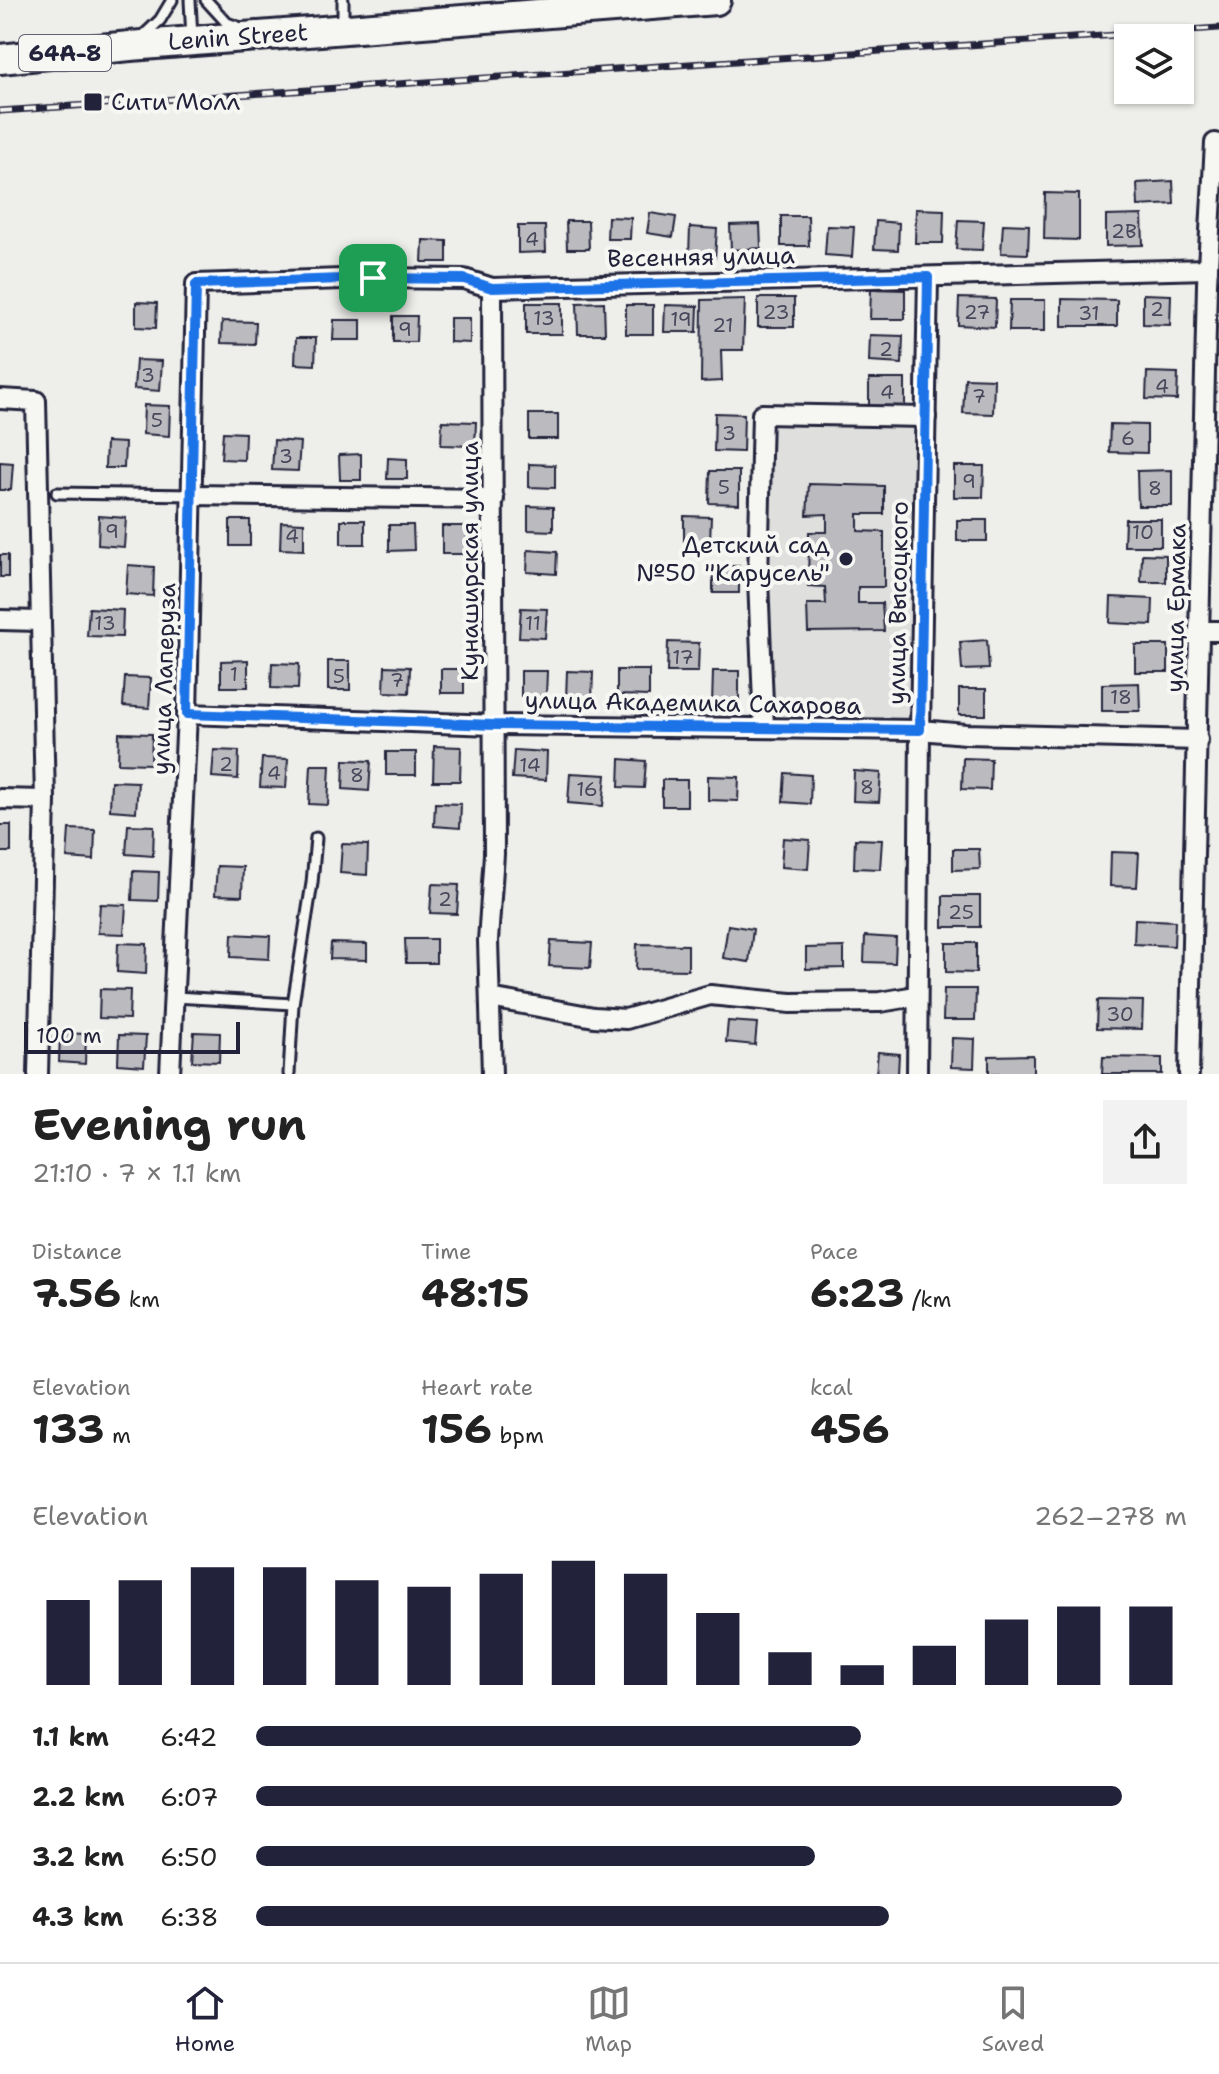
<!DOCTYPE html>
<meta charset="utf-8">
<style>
body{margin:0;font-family:"Shantell Sans",sans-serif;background:#f2f2f2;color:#222;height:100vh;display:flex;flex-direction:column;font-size:30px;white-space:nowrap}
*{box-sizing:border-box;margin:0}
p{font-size:26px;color:#767676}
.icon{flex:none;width:44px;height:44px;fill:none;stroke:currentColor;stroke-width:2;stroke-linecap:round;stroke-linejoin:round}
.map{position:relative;height:1074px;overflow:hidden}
.drawer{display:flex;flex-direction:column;background:#fff;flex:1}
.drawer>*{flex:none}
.controls{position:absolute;left:1114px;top:24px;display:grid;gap:16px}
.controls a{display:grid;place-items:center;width:80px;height:80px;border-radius:0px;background:#fff;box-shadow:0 2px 6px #0004;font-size:40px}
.scale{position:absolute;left:24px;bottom:20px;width:216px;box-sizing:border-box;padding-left:8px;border:4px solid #22223b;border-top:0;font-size:22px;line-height:28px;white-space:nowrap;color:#22223b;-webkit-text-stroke:6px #f6f6f2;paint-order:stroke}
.pin{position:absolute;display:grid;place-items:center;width:68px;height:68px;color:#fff;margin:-34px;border-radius:16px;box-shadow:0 4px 12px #0006}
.round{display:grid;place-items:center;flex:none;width:84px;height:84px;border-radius:0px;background:#f2f2f2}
.overview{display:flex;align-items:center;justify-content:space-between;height:136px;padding:0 32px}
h1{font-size:44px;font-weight:700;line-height:60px}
.metrics{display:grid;grid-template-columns:repeat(3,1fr);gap:12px;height:136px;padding:8px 32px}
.metrics div{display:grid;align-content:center}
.metrics b{font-size:40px;font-weight:700}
.metrics small{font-size:22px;font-weight:400}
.metrics p{font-size:22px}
.chart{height:224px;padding:16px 32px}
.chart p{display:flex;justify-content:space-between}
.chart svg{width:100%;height:144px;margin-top:8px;stroke:#22223b;stroke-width:6}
ul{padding:0 32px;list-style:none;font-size:26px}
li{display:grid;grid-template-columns:128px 96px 1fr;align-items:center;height:60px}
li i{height:20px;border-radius:10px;background:#22223b}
.tab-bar{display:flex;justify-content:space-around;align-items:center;height:112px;border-top:2px solid #e0e0e0;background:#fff;font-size:22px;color:#767676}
.tab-bar a{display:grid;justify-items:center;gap:4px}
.tab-bar .selected{color:#22223b}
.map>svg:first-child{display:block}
.built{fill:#dfdfde}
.building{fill:#bbbbbf;stroke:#22223b;stroke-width:2}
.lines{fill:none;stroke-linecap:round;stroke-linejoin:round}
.service-casing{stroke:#22223b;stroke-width:15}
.minor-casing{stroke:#22223b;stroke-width:24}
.primary-casing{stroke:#22223b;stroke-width:34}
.service{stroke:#f6f6f2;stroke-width:9}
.minor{stroke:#f6f6f2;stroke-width:18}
.primary{stroke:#f6f6f2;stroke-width:28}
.rail-casing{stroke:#22223b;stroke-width:7}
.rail{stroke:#f6f6f2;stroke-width:4;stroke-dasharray:12;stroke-linecap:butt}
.route-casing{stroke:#fff;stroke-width:16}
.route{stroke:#1a73e8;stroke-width:10}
.poi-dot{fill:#22223b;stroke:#f6f6f2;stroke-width:3}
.labels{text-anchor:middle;stroke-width:8;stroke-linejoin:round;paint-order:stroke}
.number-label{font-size:20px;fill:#48485c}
.shield{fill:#f6f6f2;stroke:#626272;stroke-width:2}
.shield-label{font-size:22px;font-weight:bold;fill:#22223b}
.street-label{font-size:24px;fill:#22223b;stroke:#f6f6f2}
.poi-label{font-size:24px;fill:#22223b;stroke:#f6f6f2;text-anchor:start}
</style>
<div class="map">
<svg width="1219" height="1074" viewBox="0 0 1219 1074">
<rect width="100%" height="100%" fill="#eeeeeb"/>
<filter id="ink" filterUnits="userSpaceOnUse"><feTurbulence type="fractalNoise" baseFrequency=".0125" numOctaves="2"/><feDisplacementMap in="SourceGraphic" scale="16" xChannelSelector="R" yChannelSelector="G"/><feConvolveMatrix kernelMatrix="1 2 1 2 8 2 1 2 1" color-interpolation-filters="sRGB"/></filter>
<g filter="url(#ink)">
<polygon class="built" points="766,419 923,422 916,726 768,724"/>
<g class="building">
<polygon points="1173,181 1174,204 1138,206 1137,183"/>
<polygon points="1045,193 1079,194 1079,240 1044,239"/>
<polygon points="916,209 944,210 943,243 915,243"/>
<polygon points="650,213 676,217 673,237 647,233"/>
<polygon points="1142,215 1143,245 1106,246 1106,216"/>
<polygon points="781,216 808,216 809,246 781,246"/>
<polygon points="608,217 631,218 630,239 607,239"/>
<polygon points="958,220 984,221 982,250 956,249"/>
<polygon points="566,221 588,221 589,249 567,249"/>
<polygon points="876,221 899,223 898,250 874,249"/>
<polygon points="760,224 761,248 731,250 730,225"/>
<polygon points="1003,224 1029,225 1028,254 1001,253"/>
<polygon points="518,226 545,226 546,252 518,253"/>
<polygon points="827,226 854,227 852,257 825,255"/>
<polygon points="690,227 717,229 715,258 689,256"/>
<polygon points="423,240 447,241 447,262 422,262"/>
<polygon points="871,289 905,290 905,319 870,319"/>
<polygon points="1143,294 1171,295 1170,325 1143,324"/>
<rect x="758" y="298" width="36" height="29"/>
<polygon points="959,298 996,299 995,327 958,325"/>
<polygon points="745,299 743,350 721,350 722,381 701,382 702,300"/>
<polygon points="1062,299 1117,300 1117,326 1062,326"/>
<polygon points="1010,300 1045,300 1045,331 1009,331"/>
<polygon points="136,302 157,303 156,328 136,327"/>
<polygon points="604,302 605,334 578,334 577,303"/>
<rect x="526" y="303" width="36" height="31"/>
<rect x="626" y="305" width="27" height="29"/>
<polygon points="665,305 698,306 697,332 664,332"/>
<polygon points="393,316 417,316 416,342 393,342"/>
<polygon points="450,318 470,318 470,343 450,342"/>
<polygon points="334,320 361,320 361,340 333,340"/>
<polygon points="222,321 256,322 255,344 221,343"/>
<polygon points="870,335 903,336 902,364 869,362"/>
<polygon points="296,338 316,338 315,365 295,364"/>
<polygon points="136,360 162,361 160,391 134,389"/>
<polygon points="1147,372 1178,373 1177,400 1146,399"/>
<polygon points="965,378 994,379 993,414 963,413"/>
<rect x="869" y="379" width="36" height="27"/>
<polygon points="144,405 170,406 169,436 143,434"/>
<polygon points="715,413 744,414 743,452 714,451"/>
<rect x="529" y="414" width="29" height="25"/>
<polygon points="442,421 476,422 475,446 441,445"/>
<polygon points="1110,424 1147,425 1147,453 1109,452"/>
<polygon points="223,432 245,433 244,460 221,459"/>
<polygon points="274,440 300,442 298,471 272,470"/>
<polygon points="106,442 125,443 124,468 105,468"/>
<polygon points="361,454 361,480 340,480 339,455"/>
<polygon points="388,458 407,459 407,479 387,479"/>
<polygon points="0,462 13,463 11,490 0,490"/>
<polygon points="529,464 555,465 555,488 529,487"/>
<polygon points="954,466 984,466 983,497 954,497"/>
<polygon points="1172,470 1172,506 1138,506 1137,471"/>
<polygon points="710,471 739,471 739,504 709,503"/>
<polygon points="809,484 884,486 884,514 858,514 858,531 884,532 884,587 858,587 858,603 882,603 884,631 808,632 807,604 826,604 825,587 808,586 809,532 827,532 827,514 807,515"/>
<polygon points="528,506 553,507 553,531 528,530"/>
<polygon points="99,516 126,518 124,547 98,545"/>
<polygon points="684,516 711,517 710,541 684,541"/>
<polygon points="1125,519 1161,519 1161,546 1124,546"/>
<rect x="230" y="520" width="20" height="26"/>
<rect x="341" y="520" width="24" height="24"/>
<rect x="957" y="520" width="30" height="21"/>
<polygon points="281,522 304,523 304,550 280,549"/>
<polygon points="389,525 413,525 414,550 389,551"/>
<rect x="442" y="526" width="25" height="28"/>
<polygon points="528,550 557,552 556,574 527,572"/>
<polygon points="1142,554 1166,555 1166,582 1141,582"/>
<rect x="0" y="555" width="8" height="22"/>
<polygon points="128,565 154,567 153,596 126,594"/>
<rect x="713" y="566" width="26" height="27"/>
<polygon points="1111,597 1153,599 1152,625 1110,623"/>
<polygon points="89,608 123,610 122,637 87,636"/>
<polygon points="521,608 547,609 545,638 519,637"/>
<polygon points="987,640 989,669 962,670 960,642"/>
<polygon points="668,642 699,643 698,672 667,672"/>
<rect x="1135" y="645" width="33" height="27"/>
<polygon points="248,660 248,687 221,687 221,661"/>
<rect x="328" y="661" width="22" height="29"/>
<polygon points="272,663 299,664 298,689 271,688"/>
<polygon points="385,666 410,667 409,693 384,692"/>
<rect x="441" y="669" width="23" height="24"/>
<polygon points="617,670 649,670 649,696 617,695"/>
<polygon points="521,671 547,671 546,697 521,696"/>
<polygon points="567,671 593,672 592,700 566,699"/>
<polygon points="713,671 739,671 739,707 712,706"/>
<polygon points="125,677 151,678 149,708 123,706"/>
<polygon points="1139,683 1140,711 1102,711 1102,684"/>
<rect x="959" y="689" width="27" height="26"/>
<polygon points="119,733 152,734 151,764 118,763"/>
<polygon points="434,746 461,747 460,781 433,781"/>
<polygon points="214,750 239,751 238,779 212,777"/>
<polygon points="514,750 547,752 546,780 512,778"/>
<rect x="386" y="752" width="30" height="23"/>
<polygon points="262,758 288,759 286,788 260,787"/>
<polygon points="963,758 991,759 990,790 962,789"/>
<polygon points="620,759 646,761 644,788 619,787"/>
<polygon points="344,760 371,761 369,791 343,789"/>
<polygon points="311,765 330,765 328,805 309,804"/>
<polygon points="854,771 881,773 879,802 853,801"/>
<polygon points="570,773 606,775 603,806 568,803"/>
<polygon points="785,773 811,775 810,804 783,802"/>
<polygon points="708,776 739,777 738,801 708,800"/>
<rect x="662" y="780" width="25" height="26"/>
<polygon points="111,781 138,782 136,812 110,810"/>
<polygon points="435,803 461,804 460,828 434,826"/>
<rect x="0" y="825" width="11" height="27"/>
<polygon points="128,825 154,826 153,856 126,854"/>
<polygon points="69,829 95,830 94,860 67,858"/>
<polygon points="783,838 810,840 808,869 781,867"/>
<polygon points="855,839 882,840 880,869 854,868"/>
<polygon points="342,844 368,845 367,875 340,873"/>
<polygon points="953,849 979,849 980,869 953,870"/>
<polygon points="1111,852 1139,853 1137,887 1110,886"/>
<polygon points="217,866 243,867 242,896 215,895"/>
<polygon points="133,871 159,872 158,901 132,900"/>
<polygon points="432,884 459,885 457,914 430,913"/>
<rect x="943" y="896" width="37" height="31"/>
<polygon points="100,904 126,905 124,934 98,933"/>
<polygon points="1135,919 1175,921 1174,946 1134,944"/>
<polygon points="728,925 753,929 749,962 723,958"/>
<polygon points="232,934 270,936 269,959 231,957"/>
<polygon points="865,936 896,938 895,963 864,962"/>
<polygon points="405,939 436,939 436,963 406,963"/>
<polygon points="551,941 592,943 590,968 549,966"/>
<polygon points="118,943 147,944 146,974 117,972"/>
<polygon points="331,943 367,944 367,960 330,959"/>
<polygon points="946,943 976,943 976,973 946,972"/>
<polygon points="637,944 688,945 688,970 636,969"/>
<polygon points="844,947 844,968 806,969 806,948"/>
<polygon points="100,989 130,990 129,1019 99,1018"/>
<polygon points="944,989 976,989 975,1020 943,1020"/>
<polygon points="1098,1000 1143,1001 1142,1029 1097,1028"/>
<polygon points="728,1021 757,1023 755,1045 726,1042"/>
<polygon points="194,1032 220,1033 219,1062 192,1061"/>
<polygon points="60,1033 86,1034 85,1064 59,1062"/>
<polygon points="119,1035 146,1036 144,1066 118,1064"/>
<polygon points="952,1038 975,1039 974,1068 951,1067"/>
<polygon points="878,1052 899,1054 898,1074 876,1074"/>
<polygon points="1033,1055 1033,1074 989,1074 989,1056"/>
<polygon points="1103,1057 1162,1058 1162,1074 1102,1074"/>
</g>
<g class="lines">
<defs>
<g id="service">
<polyline points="190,0 192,38"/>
<polyline points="206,0 227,23 241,28"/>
<polyline points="343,0 343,26"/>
<polyline points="142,37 160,20 172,0"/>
<polyline points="57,493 194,495"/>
<polyline points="175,997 293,1004"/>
<polyline points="289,1074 293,1004 312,883 316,838"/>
</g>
<g id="minor">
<polyline points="0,399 36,401 45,800 38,1074"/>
<polyline points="194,495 494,499"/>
<polyline points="0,620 39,621"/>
<polyline points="1199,631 1219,631"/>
<polyline points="187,714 494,725 920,730 966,734 1198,740"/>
<polyline points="764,728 758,579 762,414 926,417"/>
<polyline points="0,799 45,800"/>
<polyline points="490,998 594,1017 626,1019 710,995 791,1003 880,1002 916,996"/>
<polyline points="170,1074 187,714 196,284 373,278 464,279 492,288 1208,269"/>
<polyline points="492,1074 488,941 494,854 492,288"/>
<polyline points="917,1074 920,730 928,277"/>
<polyline points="1189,1074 1207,284 1215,143"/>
</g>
<polyline id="primary" points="0,59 130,46 716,0"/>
</defs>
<use href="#service" class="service-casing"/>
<use href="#minor" class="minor-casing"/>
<use href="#primary" class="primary-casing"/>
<use href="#service" class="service"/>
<use href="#minor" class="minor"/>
<use href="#primary" class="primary"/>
<defs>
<polyline id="rail" points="0,111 1219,28"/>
</defs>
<use href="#rail" class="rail-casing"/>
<use href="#rail" class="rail"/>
</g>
</g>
<g class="lines" filter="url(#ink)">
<defs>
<polygon id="route" points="928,277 920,730 494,725 187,714 196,284 373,278 464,279 492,288"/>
</defs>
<use href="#route" class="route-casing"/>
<use href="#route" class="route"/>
</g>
<g class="poi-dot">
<rect x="83" y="92" width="20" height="20" rx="4"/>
<circle cx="846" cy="559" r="8"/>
</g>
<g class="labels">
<g class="number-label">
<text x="1124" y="238">2В</text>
<text x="532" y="246">4</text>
<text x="1157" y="316">2</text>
<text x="776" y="319">23</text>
<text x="977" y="319">27</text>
<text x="1089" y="320">31</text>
<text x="544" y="325">13</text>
<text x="681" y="326">19</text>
<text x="723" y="332">21</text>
<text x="405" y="336">9</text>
<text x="886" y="356">2</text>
<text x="148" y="382">3</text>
<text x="1162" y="393">4</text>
<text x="887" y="399">4</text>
<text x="979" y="403">7</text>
<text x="157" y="427">5</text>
<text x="729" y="440">3</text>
<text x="1128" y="445">6</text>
<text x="286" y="463">3</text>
<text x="969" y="488">9</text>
<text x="724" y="494">5</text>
<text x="1155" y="495">8</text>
<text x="112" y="538">9</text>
<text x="1143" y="539">10</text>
<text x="292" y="543">4</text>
<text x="105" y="630">13</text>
<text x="533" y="630">11</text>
<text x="683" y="664">17</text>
<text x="234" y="681">1</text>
<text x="339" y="683">5</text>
<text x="397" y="687">7</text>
<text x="1121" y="704">18</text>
<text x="226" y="771">2</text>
<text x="530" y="772">14</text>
<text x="274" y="780">4</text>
<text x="357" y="782">8</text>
<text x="867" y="794">8</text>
<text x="587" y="796">16</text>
<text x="445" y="906">2</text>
<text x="961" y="919">25</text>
<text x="1120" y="1021">30</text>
</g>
<rect class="shield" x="19" y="35" width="92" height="36" rx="6"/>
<g class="shield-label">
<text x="65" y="61">64А-8</text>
</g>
<g class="street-label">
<text transform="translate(238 37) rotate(-4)" y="8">Lenin Street</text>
<text transform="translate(701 257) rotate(-1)" y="8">Весенняя улица</text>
<text transform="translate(470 561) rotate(-90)" y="8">Кунаширская улица</text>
<text transform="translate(898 603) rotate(-89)" y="8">улица Высоцкого</text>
<text transform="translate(1176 608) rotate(-89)" y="8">улица Ермака</text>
<text transform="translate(164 679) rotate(-88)" y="8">улица Лаперуза</text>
<text transform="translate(693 703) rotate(1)" y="8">улица Академика Сахарова</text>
</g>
<g class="poi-label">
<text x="111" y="110">Сити Молл</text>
<text x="830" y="553" text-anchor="end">Детский сад<tspan x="830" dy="28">№50 "Карусель"</tspan></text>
</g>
</g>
</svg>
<div class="controls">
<a><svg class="icon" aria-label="layers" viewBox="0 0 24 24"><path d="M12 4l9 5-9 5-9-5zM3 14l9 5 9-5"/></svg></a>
</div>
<div class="scale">100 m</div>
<div class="pin" style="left:373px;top:278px;background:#1e9e55"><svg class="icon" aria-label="arrive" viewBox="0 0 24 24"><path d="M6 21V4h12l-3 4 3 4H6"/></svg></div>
</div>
<section class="drawer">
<div class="overview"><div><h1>Evening run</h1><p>21:10 · 7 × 1.1 km</p></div><a class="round"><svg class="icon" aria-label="share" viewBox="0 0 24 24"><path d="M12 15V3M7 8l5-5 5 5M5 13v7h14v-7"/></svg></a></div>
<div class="metrics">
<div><p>Distance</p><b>7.56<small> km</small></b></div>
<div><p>Time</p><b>48:15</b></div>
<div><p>Pace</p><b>6:23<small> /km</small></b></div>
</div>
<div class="metrics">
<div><p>Elevation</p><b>133<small> m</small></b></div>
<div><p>Heart rate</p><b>156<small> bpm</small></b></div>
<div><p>kcal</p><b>456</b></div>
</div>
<div class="chart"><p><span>Elevation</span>262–278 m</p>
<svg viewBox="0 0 160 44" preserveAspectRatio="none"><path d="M5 44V18M15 44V12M25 44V8M35 44V8M45 44V12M55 44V14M65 44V10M75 44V6M85 44V10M95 44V22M105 44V34M115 44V38M125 44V32M135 44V24M145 44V20M155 44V20"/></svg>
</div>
<ul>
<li><b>1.1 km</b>6:42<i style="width:65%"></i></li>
<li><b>2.2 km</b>6:07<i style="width:93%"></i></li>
<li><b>3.2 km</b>6:50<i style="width:60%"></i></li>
<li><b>4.3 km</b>6:38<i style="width:68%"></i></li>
</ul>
</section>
<nav class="tab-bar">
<a class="selected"><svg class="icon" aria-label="home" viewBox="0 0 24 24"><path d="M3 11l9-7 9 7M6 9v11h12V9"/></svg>Home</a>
<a><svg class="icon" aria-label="map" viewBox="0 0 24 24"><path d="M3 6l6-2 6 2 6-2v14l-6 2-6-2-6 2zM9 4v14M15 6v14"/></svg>Map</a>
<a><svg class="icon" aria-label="saved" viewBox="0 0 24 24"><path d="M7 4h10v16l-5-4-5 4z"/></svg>Saved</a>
</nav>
